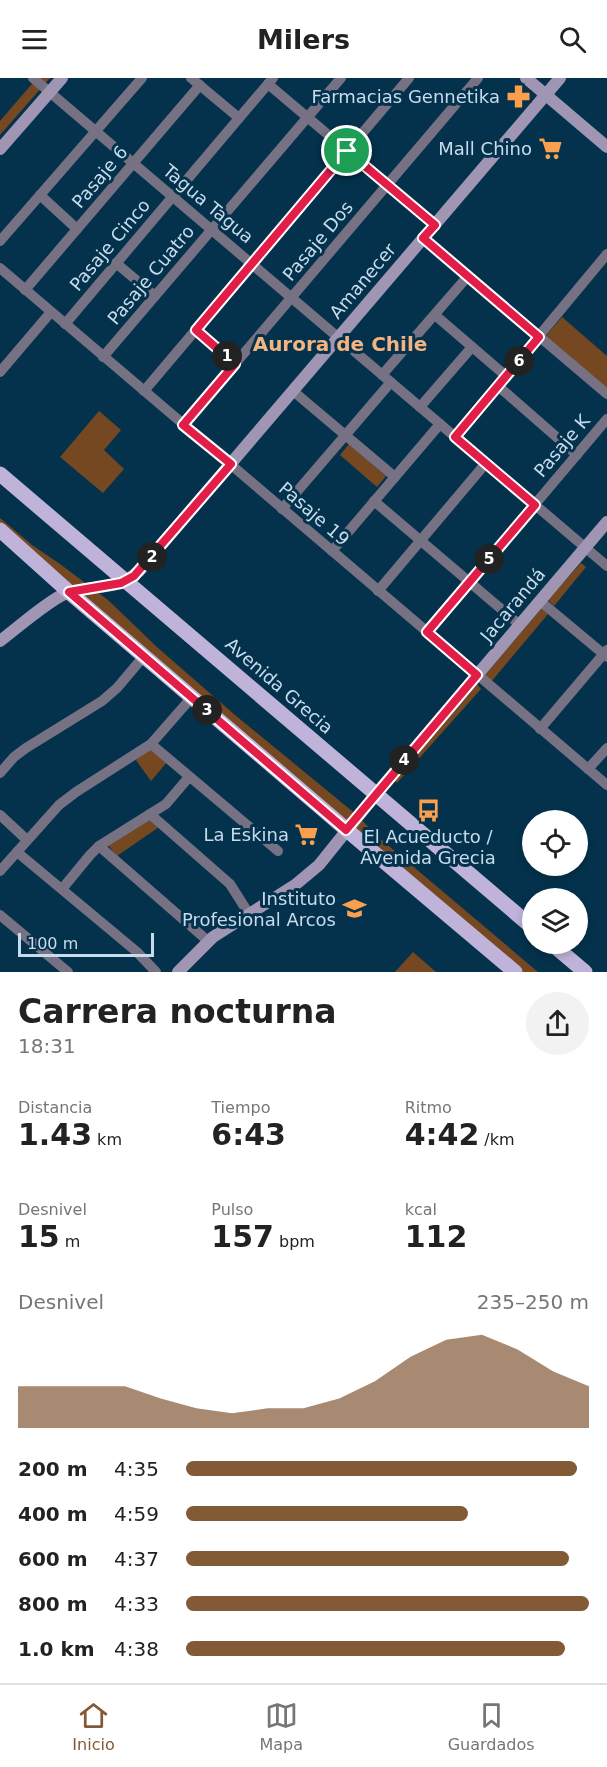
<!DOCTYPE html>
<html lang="es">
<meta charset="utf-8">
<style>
body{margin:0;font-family:"DejaVu Sans",sans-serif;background:#f2f2f2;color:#222;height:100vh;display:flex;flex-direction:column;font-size:22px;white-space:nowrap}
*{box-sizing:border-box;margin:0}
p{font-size:20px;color:#767676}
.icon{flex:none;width:33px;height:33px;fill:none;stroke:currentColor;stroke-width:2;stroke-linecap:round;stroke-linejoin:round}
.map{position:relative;height:894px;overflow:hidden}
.panel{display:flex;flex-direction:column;background:#fff;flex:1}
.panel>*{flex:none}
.fabs{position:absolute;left:522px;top:732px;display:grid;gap:12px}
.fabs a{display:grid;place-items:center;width:66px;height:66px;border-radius:50%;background:#fff;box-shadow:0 3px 9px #0003;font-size:30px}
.scale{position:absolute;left:18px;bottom:15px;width:136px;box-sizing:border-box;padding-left:6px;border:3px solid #c6dced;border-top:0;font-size:16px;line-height:21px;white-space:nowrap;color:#c6dced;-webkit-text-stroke:4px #04324c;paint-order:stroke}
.pin{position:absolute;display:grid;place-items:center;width:51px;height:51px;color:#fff;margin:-26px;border:3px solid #fff;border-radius:50%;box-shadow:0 2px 6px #0007}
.km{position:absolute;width:30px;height:30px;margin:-15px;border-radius:50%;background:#222;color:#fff;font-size:16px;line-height:30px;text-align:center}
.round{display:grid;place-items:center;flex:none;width:63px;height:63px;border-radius:32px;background:#f2f2f2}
.head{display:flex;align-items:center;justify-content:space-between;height:102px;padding:0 18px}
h1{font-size:33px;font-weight:800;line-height:45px}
.figures{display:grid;grid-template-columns:repeat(3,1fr);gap:9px;height:102px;padding:6px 18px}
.figures div{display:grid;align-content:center}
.figures b{font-size:30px;font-weight:800}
.figures small{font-size:16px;font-weight:400}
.figures p{font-size:16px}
.chart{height:168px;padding:12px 18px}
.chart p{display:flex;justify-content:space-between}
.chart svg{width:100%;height:108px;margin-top:6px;fill:#835a36;opacity:.7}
ul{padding:0 18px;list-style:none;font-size:20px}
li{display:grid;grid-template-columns:96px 72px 1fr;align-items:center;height:45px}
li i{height:15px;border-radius:8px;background:#835a36}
header{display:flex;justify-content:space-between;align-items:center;height:78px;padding:0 18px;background:#fff;font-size:27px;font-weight:800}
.tabs{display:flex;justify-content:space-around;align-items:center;height:84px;border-top:2px solid #e0e0e0;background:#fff;font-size:16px;color:#767676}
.tabs a{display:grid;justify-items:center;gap:3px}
.tabs .selected{color:#835a36}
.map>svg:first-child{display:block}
.green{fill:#754821}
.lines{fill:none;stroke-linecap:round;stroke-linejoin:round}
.street{stroke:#777184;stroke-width:10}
.secondary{stroke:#a096b4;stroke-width:12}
.primary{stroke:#bfb3da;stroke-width:15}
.route-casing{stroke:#fff;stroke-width:12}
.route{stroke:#e11d48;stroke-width:8}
.labels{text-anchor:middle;stroke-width:6;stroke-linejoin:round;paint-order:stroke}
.poi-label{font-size:18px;fill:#c6dced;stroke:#04324c;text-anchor:end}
.street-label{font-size:18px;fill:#c6dced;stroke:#04324c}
.neighbourhood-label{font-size:20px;font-weight:bold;fill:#f4b481;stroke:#04324c}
</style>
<header><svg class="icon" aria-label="menu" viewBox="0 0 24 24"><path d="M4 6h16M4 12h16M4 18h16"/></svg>Milers<svg class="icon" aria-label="search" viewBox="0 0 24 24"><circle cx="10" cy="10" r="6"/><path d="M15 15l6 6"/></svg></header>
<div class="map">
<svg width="607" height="894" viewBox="0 0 607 894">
<rect width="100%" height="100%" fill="#04324c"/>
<g class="green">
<polygon points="37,0 50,0 0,57 0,43"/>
<polygon points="562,239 607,278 607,312 545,259"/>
<polygon points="99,333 121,352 104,372 124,391 103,415 60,379"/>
<polygon points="349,366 386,398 377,409 340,377"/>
<polygon points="0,440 32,467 60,486 108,522 158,570 235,637 352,733 383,763 538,894 523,894 0,447"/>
<polygon points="581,485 586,489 554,528 548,522"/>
<polygon points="542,530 548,536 491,604 484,598"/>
<polygon points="477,606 481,611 397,705 393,701"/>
<polygon points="151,668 168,683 151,703 136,682"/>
<polygon points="150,740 159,749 117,778 107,766"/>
<polygon points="413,874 436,894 395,894"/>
</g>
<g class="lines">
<g class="street">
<polyline points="33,0 607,488"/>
<polyline points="191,0 239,40"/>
<polyline points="268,6 435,147"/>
<polyline points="40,117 77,151"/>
<polyline points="423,160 607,316"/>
<polyline points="0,163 142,0"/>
<polyline points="116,185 155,218"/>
<polyline points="0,190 607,707"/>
<polyline points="25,212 200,7"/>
<polyline points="435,237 506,298"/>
<polyline points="65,246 273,0"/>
<polyline points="197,252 235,286"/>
<polyline points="103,279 341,0"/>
<polyline points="0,294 51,234"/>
<polyline points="382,297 468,198"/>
<polyline points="498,308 577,377"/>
<polyline points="144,313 409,0"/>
<polyline points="293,313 395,399"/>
<polyline points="420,329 472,269"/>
<polyline points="183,347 478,0"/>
<polyline points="455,359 607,176"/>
<polyline points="374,423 520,547"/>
<polyline points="282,431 391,304"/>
<polyline points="332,473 440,346"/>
<polyline points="378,513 486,385"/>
<polyline points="540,523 607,579"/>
<polyline points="427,554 607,341"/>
<polyline points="540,651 607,572"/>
<polyline points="151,666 278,773"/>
<polyline points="588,691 607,670"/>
<polyline points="0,695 14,679 26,670 102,623 117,610 144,578"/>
<polyline points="150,736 230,806 249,836"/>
<polyline points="0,737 27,762"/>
<polyline points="99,768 208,863"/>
<polyline points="17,774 137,874 156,894"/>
<polyline points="0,793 59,727 76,714 151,666 192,619"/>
<polyline points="62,811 90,777 99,768 166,726 189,699"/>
<polyline points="0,837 68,894"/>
</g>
<g class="secondary">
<polyline points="526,0 607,69"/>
<polyline points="0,71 62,0"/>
<path d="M0,563C16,551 51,520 69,514C95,507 117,513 139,493L560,0"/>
<polyline points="178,894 213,859 295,807 319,787 376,716 607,444"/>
</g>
<g class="primary">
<polyline points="0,396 532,849"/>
<polyline points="0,452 69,514 354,758 515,894"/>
<polyline points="552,866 585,894"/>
</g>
</g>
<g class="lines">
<defs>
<polygon id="route" points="347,73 435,147 423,160 539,259 455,359 535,427 427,554 477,597 346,752 69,514 121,505 134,498 231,386 183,347 235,286 196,252"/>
</defs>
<use href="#route" class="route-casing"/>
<use href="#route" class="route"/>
</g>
<defs>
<symbol id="pharmacy-bare" viewBox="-9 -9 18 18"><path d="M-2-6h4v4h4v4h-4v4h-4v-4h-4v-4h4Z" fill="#fa9f4e" stroke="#04324c" stroke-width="2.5" paint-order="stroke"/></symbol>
<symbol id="supermarket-bare" viewBox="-9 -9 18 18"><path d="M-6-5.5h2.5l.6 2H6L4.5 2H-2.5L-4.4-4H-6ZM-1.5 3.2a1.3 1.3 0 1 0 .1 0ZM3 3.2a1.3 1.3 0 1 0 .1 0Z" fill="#fa9f4e" stroke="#04324c" stroke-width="2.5" paint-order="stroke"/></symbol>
<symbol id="bus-bare" viewBox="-9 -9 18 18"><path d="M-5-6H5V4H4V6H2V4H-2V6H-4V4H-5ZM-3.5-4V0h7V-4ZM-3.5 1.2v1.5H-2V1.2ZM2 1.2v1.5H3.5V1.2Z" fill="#fa9f4e" stroke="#04324c" stroke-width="2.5" paint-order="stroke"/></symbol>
<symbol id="university-bare" viewBox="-9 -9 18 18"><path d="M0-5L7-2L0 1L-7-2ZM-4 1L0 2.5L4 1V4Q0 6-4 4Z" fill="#fa9f4e" stroke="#04324c" stroke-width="2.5" paint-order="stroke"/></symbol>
</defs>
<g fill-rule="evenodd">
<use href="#pharmacy-bare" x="502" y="2" width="33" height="33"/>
<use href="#supermarket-bare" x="534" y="54" width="33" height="33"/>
<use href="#bus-bare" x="412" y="716" width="33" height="33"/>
<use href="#supermarket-bare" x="290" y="740" width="33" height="33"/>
<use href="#university-bare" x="338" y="814" width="33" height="33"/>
</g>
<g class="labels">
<g class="poi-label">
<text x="500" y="25">Farmacias Gennetika</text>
<text x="532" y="77">Mall Chino</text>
<text x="289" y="763">La Eskina</text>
<text x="428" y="765" text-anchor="middle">El Acueducto /<tspan x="428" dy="21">Avenida Grecia</tspan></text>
<text x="336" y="827">Instituto<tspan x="336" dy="21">Profesional Arcos</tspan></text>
</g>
<g class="street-label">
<text transform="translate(100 99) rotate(-50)" y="6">Pasaje 6</text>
<text transform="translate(208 126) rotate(40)" y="6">Tagua Tagua</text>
<text transform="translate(318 163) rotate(-50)" y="6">Pasaje Dos</text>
<text transform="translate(110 167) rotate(-50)" y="6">Pasaje Cinco</text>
<text transform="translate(151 197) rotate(-50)" y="6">Pasaje Cuatro</text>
<text transform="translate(363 203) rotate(-50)" y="6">Amanecer</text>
<text transform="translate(562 368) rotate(-50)" y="6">Pasaje K</text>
<text transform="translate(314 436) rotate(41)" y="6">Pasaje 19</text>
<text transform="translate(513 527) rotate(-50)" y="6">Jacarandá</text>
<text transform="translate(279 608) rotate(41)" y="6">Avenida Grecia</text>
</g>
<g class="neighbourhood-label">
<text x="340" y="273">Aurora de Chile</text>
</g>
</g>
</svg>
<div class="fabs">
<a><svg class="icon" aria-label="locate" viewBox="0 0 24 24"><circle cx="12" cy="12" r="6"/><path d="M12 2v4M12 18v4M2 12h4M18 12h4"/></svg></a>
<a><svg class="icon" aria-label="layers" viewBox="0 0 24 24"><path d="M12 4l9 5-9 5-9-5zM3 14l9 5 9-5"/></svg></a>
</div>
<div class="scale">100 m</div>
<div class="pin" style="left:347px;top:73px;background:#1e9e55"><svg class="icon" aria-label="arrive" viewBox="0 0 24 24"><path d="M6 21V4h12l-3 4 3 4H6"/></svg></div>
<b class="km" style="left:227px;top:278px">1</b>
<b class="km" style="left:152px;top:479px">2</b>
<b class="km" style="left:207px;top:632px">3</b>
<b class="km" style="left:404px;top:682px">4</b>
<b class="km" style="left:489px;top:481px">5</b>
<b class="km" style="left:519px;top:283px">6</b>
</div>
<section class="panel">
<div class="head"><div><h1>Carrera nocturna</h1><p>18:31</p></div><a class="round"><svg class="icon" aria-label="share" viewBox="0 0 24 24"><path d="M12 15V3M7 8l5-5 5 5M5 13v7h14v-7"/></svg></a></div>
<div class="figures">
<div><p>Distancia</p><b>1.43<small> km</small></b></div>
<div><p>Tiempo</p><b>6:43</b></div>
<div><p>Ritmo</p><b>4:42<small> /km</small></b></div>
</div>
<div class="figures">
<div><p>Desnivel</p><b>15<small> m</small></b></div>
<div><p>Pulso</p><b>157<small> bpm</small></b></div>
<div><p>kcal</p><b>112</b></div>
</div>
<div class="chart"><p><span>Desnivel</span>235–250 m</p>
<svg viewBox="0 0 160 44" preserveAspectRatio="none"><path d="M0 44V27L10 27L20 27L30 27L40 32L50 36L60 38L70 36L80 36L90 32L100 25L110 15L120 8L130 6L140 12L150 21L160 27V44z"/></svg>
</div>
<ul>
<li><b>200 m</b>4:35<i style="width:97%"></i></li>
<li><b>400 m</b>4:59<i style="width:70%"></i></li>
<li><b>600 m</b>4:37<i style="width:95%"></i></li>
<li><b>800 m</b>4:33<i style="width:100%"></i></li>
<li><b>1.0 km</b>4:38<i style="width:94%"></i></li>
</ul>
</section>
<nav class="tabs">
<a class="selected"><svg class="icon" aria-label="home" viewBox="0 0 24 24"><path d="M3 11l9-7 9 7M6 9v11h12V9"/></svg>Inicio</a>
<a><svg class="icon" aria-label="map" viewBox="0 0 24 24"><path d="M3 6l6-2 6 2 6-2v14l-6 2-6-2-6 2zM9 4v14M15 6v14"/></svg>Mapa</a>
<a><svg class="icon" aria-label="saved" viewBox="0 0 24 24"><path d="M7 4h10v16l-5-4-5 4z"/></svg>Guardados</a>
</nav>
